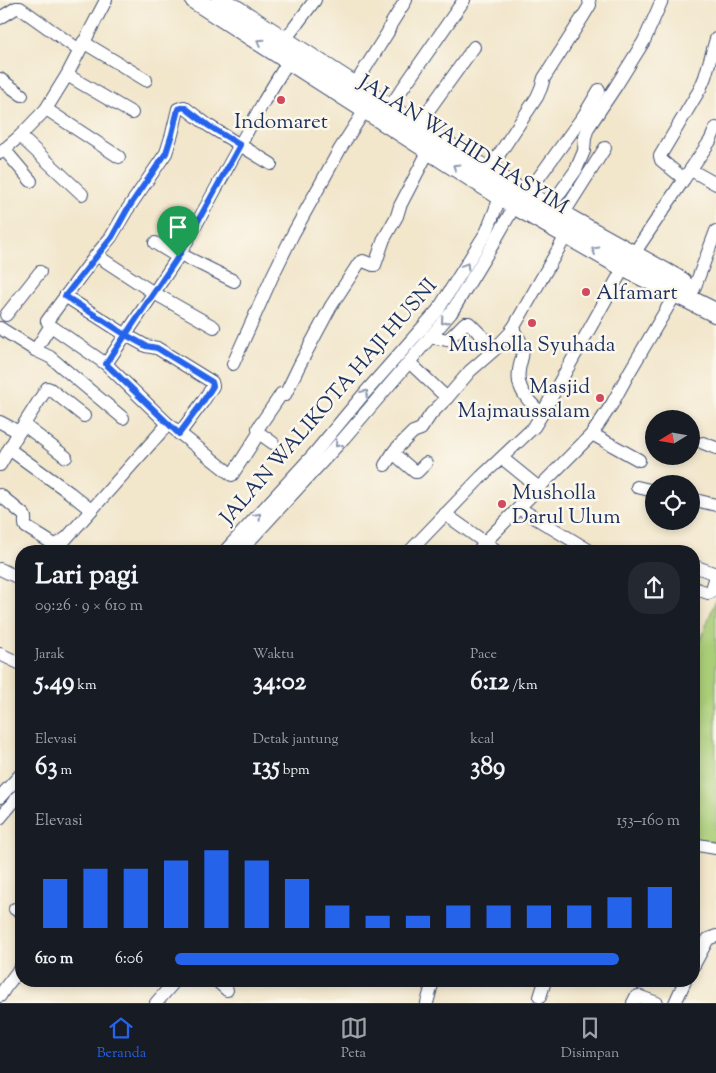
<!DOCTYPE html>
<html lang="id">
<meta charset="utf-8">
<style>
body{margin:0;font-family:"Sorts Mill Goudy",serif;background:#242831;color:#f1f3f6;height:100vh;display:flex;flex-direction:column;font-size:19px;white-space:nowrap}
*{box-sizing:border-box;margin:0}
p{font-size:16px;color:#9ea1a6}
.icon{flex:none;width:28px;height:28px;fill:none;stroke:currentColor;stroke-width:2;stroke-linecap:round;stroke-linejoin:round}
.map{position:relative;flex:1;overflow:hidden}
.panel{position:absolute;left:15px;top:545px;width:685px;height:442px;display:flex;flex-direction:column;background:#171b24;border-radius:20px;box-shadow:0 2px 8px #0003}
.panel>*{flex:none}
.needle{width:32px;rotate:259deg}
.buttons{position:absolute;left:645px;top:410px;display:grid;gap:10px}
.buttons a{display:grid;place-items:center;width:55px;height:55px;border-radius:50%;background:#171b24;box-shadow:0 2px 8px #0003;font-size:25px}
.pin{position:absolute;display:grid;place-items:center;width:42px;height:42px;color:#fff;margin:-51px -21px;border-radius:50% 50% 50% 0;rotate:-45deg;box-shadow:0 0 5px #0007}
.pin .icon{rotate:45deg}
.round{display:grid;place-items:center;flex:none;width:52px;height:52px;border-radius:20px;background:#242831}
.head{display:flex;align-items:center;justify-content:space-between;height:85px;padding:0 20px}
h1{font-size:28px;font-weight:700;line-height:38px}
.metrics{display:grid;grid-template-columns:repeat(3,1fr);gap:8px;height:85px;padding:5px 20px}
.metrics div{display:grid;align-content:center}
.metrics b{font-size:25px;font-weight:700}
.metrics small{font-size:14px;font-weight:400}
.metrics p{font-size:14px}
.chart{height:140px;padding:10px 20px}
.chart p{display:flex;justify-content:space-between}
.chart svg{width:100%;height:90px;margin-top:5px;stroke:#2563eb;stroke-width:6}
ul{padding:0 20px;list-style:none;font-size:16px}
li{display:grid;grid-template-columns:80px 60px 1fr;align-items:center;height:38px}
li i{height:12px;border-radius:6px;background:#2563eb}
.menu{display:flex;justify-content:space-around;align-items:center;height:70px;border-top:1px solid #363941;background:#171b24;font-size:14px;color:#9ea1a6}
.menu a{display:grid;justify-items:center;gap:2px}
.menu .active{color:#2563eb}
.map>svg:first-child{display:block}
.green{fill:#aace78;stroke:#627e6b}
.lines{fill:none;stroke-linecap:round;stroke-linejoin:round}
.minor-casing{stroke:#3b4a6e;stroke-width:14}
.highway-casing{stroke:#3b4a6e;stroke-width:21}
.minor{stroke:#fff;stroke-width:12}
.highway{stroke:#fff;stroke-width:19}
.oneway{stroke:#8d97ae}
.route-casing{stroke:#fff;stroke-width:10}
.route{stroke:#2563eb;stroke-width:6}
.poi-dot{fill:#d1495b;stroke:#fbf7ec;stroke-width:2}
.labels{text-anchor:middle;stroke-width:5;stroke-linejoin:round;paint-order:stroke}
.poi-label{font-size:21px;fill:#1b2f5e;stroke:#fbf7ec}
.street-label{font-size:21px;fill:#1b2f5e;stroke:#fbf7ec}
</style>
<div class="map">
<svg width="716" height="1003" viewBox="0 0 716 1003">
<rect width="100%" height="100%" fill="#fbf7ec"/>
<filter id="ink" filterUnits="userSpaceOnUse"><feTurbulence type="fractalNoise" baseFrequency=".02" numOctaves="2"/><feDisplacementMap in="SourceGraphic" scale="10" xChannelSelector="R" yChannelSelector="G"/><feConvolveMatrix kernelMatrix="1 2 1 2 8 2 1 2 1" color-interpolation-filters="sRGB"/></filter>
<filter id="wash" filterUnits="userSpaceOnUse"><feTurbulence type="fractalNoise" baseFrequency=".0096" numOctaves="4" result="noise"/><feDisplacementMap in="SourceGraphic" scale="20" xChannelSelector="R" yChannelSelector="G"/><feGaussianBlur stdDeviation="1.12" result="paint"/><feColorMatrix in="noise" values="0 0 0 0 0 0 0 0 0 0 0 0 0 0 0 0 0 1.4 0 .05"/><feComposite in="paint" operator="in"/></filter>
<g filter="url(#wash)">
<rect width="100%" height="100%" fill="#f2e6cb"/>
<polygon class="green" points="716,599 716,843 694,839 694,657"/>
</g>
<g filter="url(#ink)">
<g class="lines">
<defs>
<g id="minor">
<polyline points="0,18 16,8 20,8 79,50"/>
<polyline points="284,41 315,0"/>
<polyline points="83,42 146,80"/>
<polyline points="67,75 132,113"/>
<polyline points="0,79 22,95"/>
<polyline points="354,86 388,32 391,24 406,0"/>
<polyline points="389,108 464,0"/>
<polyline points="46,109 119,157"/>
<polyline points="417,126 474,47"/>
<polyline points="20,136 82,194"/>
<polyline points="4,149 31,181"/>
<polyline points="0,153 20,136 46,109 67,75 106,0"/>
<polyline points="691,170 716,184"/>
<polyline points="488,171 537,97 541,88 544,78 584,15 590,5 589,0"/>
<polyline points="684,179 710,141 716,128"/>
<polyline points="526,195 584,115 599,90"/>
<polyline points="549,208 576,170 584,151 585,137 588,128 616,86 644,41 662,0"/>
<polyline points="562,216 605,148"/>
<polyline points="155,243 178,257"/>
<polyline points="180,254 234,281"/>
<polyline points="96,255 154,293 214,327"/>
<polyline points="633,255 684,179 661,160 660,156 700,89 705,77 716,39"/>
<polyline points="694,289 716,231"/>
<polyline points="65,296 126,335 146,346 157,348 212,382 213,386 202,403 179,434"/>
<polyline points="6,315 40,272"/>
<path d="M0,328L35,350C40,344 47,330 51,326"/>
<path d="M512,329C534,354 515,359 519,382C522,396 533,405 542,414"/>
<polyline points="430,337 448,340 465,323 469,323 495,349"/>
<polyline points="35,350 50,357 123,418"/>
<polyline points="409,362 447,398 470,371 493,351 511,332 567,234"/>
<polyline points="106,364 51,326 47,321 96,255 111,237 127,210 166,153 172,134 178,109 184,107 209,126 271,164"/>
<polyline points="233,364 272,277 293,234 340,149 365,110"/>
<polyline points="0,422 19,432 47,388 50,389 84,416"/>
<polyline points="24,425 66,457"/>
<polyline points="259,433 232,475 168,424 106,364 180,254 264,101 289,60"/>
<polyline points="592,434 639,460"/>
<polyline points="273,443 259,433 258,428 280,396 281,394 285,395 300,364 331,306 359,263 363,261 373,265 375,265 384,239 397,216 400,206 429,150"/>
<polyline points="703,443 716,448"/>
<polyline points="9,449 70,493 91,510"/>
<polyline points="393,453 415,472 417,472 426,463"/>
<polyline points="502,458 539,488"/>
<polyline points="0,465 19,432"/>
<polyline points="385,465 395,450 413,432 421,429 431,414 447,398"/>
<polyline points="637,487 654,491"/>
<path d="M0,495L24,515C27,519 23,523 26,527L55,545L58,544L65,539"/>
<polyline points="691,499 716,505"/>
<polyline points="519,508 590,551"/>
<polyline points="445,514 497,551"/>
<polyline points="55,551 168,424"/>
<polyline points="225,551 313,455 363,395 438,310 487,231 501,195"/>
<polyline points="240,551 344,438 451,313 493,244 515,205"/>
<polyline points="410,551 481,477 534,427 542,414 624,267"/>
<polyline points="479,551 489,538 592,434 612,404 630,371 676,293"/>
<polyline points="694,566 716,574"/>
<polyline points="0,569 21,579"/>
<polyline points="694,588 708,593 711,592 716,576"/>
<polyline points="0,654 21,664"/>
<polyline points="0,797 21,774"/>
<polyline points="0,818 21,793"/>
<polyline points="694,848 695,846 698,845 716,848"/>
<polyline points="15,909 21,912"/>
<polyline points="694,965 708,939 716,936"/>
<polyline points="217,981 227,990"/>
<polyline points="0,996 5,988 21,967"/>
<polyline points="540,997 545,981"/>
<polyline points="156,1003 175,981"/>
<polyline points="427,1003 433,981"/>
<polyline points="633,1003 636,997 638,996 657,1003"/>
<polyline points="675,1003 685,981"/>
</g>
<g id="highway">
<polyline points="195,0 515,205 624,267 716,313"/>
<polyline points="221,0 510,186 682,282"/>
</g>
</defs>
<use href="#minor" class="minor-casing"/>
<use href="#highway" class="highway-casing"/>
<use href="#minor" class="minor"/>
<use href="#highway" class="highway"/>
</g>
<defs><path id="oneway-chevron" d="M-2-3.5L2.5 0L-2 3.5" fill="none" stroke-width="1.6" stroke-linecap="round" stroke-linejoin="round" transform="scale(1.25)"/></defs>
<g class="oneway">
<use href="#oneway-chevron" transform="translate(260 42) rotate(-147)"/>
<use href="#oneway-chevron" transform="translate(456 167) rotate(-148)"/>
<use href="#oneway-chevron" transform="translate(595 250) rotate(-150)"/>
<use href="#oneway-chevron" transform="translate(466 266) rotate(-59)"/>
<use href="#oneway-chevron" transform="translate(444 321) rotate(131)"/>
<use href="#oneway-chevron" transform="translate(365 393) rotate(-49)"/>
<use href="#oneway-chevron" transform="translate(338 444) rotate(132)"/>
<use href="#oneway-chevron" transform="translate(258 516) rotate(-48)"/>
</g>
</g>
<g class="lines" filter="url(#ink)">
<defs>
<polyline id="route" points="178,257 106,364 179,434 202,403 213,386 212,382 157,348 146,346 126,335 65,296 112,237 127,210 166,153 172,134 178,109 184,107 209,126 240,145 178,257"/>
</defs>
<use href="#route" class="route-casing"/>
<use href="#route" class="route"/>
</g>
<g class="poi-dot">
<circle cx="281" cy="100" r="5"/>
<circle cx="586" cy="292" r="5"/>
<circle cx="532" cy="323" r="5"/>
<circle cx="600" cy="398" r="5"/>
<circle cx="502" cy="504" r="5"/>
</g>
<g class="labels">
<g class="poi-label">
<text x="281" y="128">Indomaret</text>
<text x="596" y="299" text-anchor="start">Alfamart</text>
<text x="532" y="351">Musholla Syuhada</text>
<text x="590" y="393" text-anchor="end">Masjid<tspan x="590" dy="24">Majmaussalam</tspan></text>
<text x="512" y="499" text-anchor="start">Musholla<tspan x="512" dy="24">Darul Ulum</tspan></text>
</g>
<g class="street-label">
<text transform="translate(464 144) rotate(32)" y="7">JALAN WAHID HASYIM</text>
<text transform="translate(328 401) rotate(-49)" y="7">JALAN WALIKOTA HAJI HUSNI</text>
</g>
</g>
</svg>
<div class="buttons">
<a><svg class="needle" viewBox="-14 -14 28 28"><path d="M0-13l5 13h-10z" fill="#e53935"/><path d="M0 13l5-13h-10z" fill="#9ea1a6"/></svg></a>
<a><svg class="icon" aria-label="locate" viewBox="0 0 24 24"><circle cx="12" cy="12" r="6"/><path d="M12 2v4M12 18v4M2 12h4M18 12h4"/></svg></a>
</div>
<div class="pin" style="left:178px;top:257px;background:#1e9e55"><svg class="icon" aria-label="arrive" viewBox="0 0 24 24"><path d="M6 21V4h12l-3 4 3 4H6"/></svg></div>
<section class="panel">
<div class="head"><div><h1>Lari pagi</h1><p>09:26 · 9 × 610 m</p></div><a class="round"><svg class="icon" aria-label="share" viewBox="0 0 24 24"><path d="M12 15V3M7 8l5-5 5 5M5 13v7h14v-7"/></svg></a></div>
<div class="metrics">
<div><p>Jarak</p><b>5.49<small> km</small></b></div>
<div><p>Waktu</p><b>34:02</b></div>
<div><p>Pace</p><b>6:12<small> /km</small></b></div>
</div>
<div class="metrics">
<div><p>Elevasi</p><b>63<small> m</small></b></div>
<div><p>Detak jantung</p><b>135<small> bpm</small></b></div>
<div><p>kcal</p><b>389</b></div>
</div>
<div class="chart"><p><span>Elevasi</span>153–160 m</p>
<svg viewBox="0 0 160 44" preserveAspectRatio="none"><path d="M5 44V20M15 44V15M25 44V15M35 44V11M45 44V6M55 44V11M65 44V20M75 44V33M85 44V38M95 44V38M105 44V33M115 44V33M125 44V33M135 44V33M145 44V29M155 44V24"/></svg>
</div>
<ul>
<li><b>610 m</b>6:06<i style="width:88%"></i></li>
</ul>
</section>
</div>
<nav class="menu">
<a class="active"><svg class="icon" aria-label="home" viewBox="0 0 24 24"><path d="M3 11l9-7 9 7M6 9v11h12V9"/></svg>Beranda</a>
<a><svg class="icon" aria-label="map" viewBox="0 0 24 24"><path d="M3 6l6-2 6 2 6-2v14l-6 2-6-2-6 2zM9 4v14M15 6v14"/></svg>Peta</a>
<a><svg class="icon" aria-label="saved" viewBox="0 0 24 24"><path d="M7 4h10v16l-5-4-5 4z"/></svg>Disimpan</a>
</nav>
